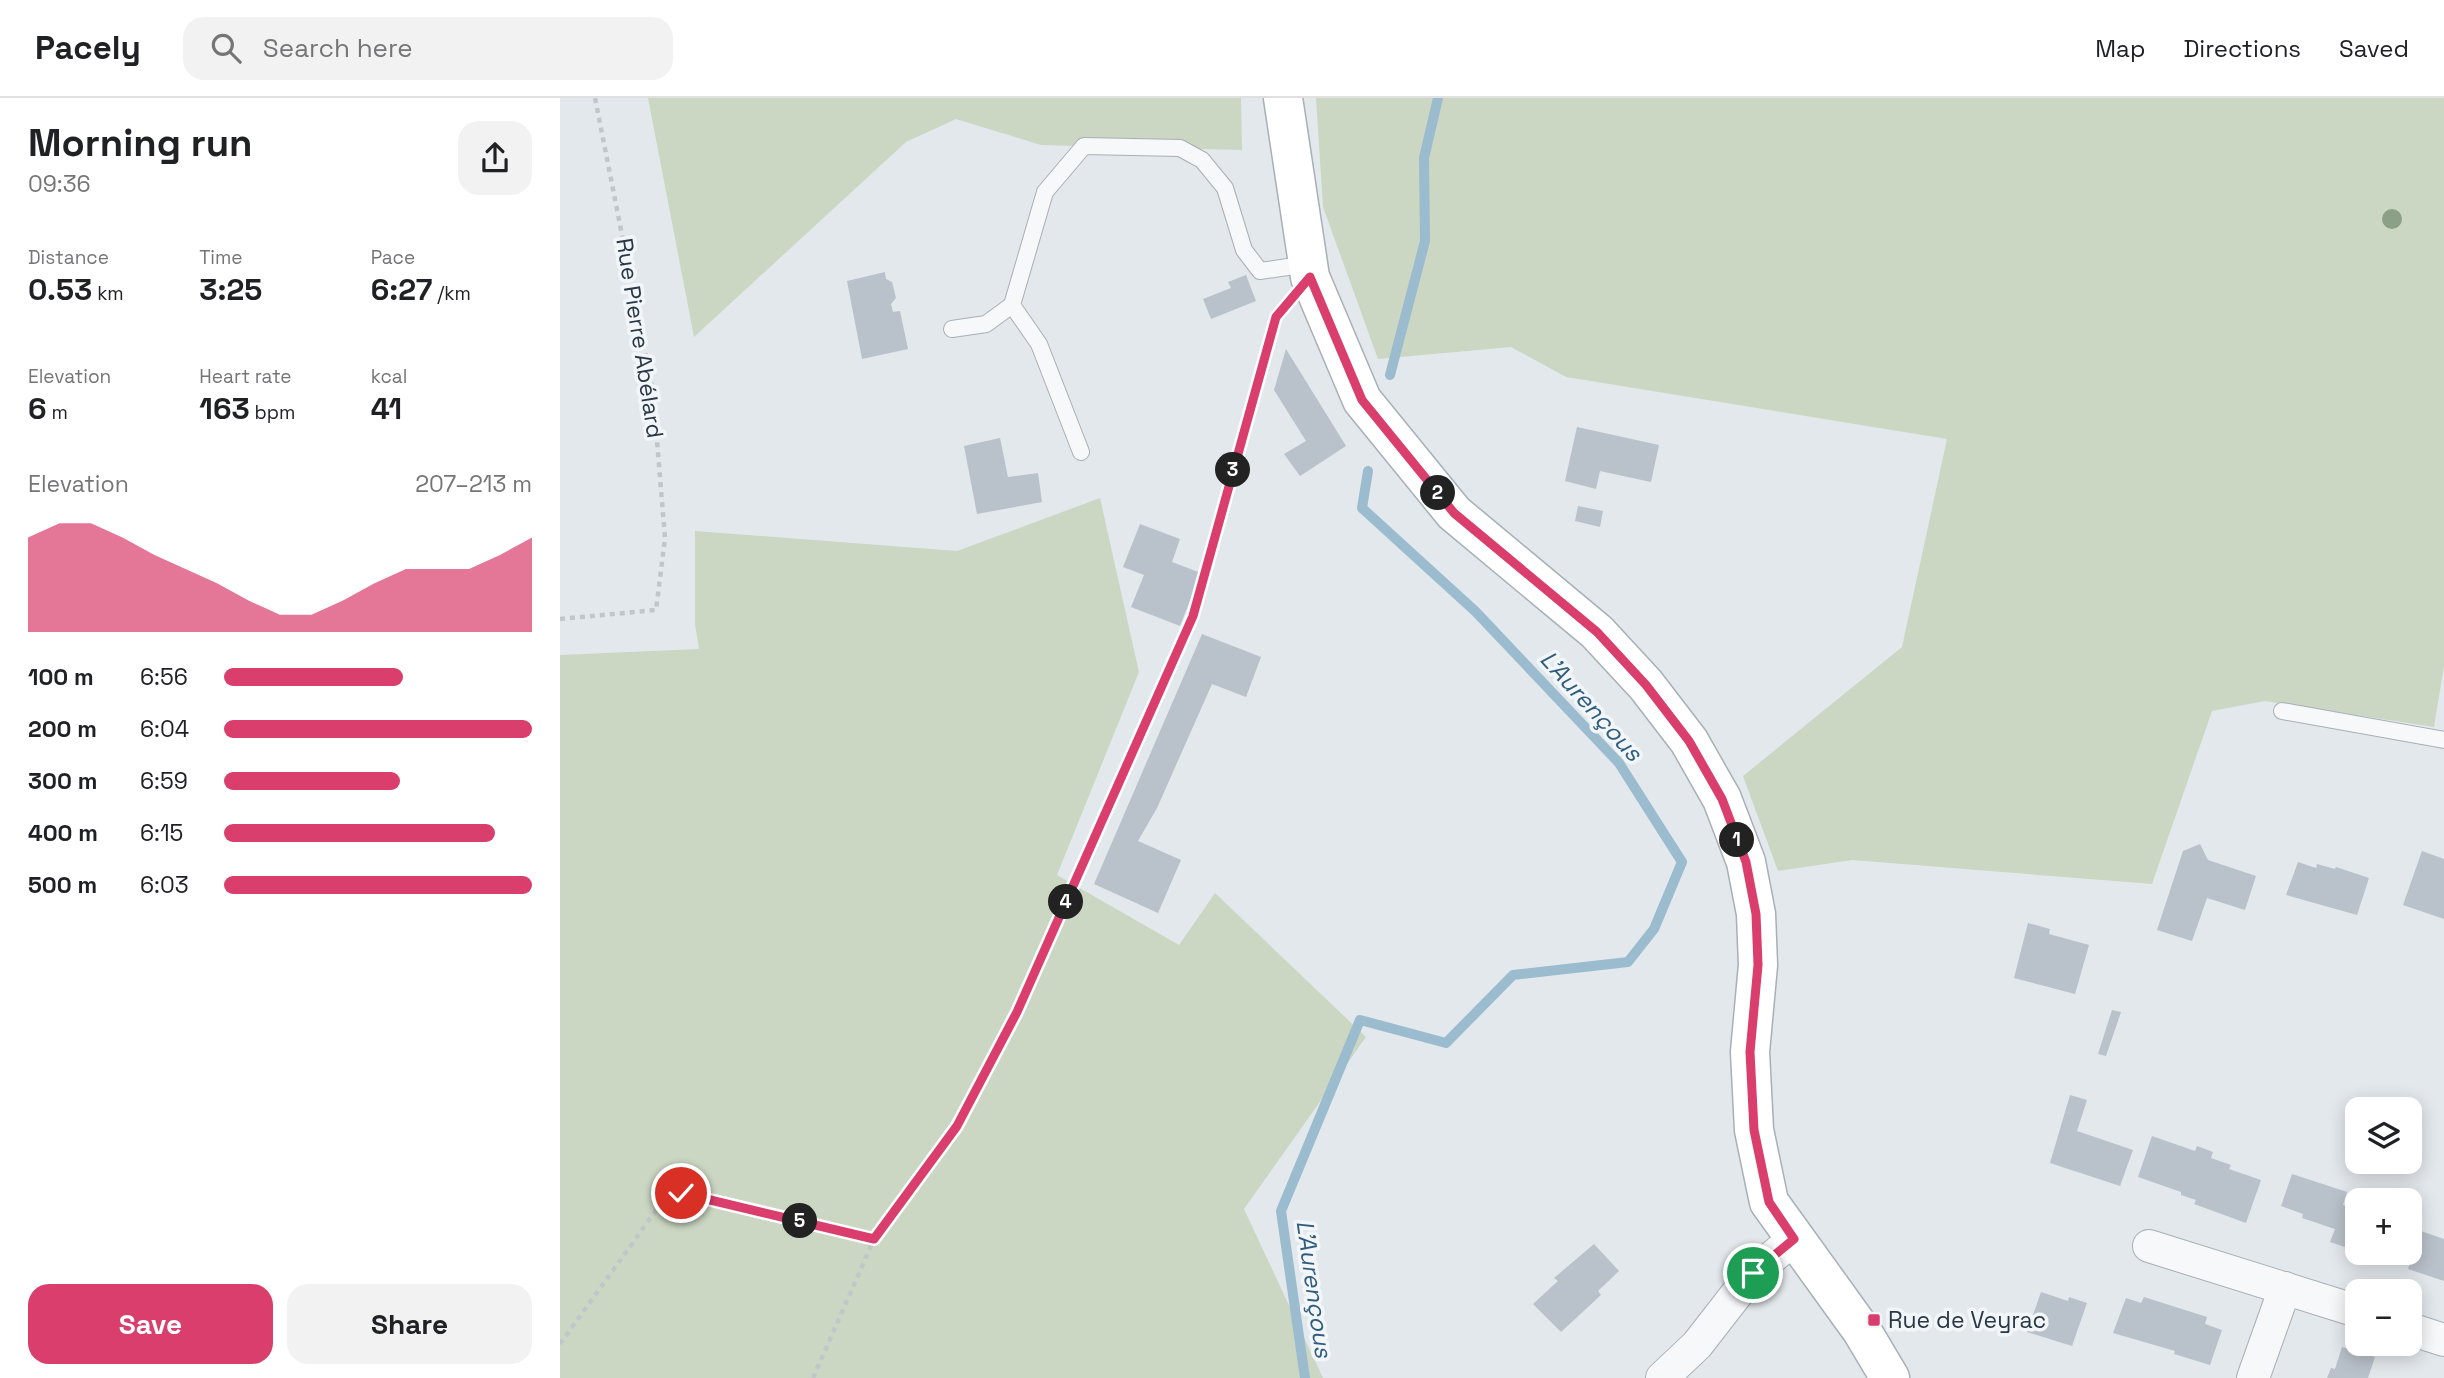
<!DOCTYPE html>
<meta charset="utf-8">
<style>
body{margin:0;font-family:"Space Grotesk",sans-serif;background:#f2f2f2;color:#202124;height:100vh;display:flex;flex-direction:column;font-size:26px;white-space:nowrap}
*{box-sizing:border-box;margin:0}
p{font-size:23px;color:#757577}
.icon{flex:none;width:38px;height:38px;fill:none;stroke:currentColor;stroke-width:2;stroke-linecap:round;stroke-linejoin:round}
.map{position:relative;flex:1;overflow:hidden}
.sheet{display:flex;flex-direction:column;background:#fff;width:560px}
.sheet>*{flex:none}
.controls{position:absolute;left:1785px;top:999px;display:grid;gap:14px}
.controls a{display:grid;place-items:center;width:77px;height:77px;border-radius:14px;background:#fff;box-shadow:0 4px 18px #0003;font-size:35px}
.pin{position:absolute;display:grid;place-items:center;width:60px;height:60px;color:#fff;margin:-30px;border:4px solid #fff;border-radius:50%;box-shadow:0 2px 7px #0007}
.km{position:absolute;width:35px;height:35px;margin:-18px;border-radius:50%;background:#222;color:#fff;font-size:19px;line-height:35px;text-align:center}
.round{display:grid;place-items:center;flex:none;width:74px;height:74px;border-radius:21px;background:#f2f2f2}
.overview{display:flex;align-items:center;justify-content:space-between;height:119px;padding:0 28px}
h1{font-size:38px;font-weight:600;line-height:52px}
.figures{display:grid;grid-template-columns:repeat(3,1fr);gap:10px;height:119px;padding:7px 28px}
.figures div{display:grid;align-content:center}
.figures b{font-size:30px;font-weight:600}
.figures small{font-size:19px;font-weight:400}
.figures p{font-size:19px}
.chart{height:196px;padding:14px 28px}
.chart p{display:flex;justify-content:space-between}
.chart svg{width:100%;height:126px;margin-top:7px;fill:#da3e6c;opacity:.7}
.action{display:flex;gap:14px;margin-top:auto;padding:14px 28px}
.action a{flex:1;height:80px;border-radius:21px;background:#da3e6c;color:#fff;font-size:28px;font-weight:600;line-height:80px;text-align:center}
.action a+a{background:#f2f2f2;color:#202124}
ul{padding:0 28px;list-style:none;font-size:23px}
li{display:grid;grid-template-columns:112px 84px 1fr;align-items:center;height:52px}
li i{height:18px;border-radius:9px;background:#da3e6c}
header{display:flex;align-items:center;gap:42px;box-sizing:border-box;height:98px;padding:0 35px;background:#fff;border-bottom:2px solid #e0e0e0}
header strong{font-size:33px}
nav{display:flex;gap:38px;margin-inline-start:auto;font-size:24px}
.search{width:490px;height:63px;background:#f2f2f2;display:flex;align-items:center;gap:18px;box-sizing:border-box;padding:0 24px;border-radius:21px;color:#757577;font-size:26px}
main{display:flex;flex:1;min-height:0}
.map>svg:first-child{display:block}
.green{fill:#cbd7c3}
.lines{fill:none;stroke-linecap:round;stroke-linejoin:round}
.stream{stroke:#9bbbcf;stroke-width:10}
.building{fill:#b9c1ca}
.service-casing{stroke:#a7afb7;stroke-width:18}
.minor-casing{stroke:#a7afb7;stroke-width:34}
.secondary-casing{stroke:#a7afb7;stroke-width:41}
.path{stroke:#c1c6cb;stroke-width:4.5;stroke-dasharray:5 5;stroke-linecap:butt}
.service{stroke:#f6f8fa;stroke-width:16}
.minor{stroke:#f6f8fa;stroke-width:32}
.secondary{stroke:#fff;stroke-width:38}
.tree{fill:#8c9f87}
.route-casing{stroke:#fff;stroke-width:14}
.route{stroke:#da3e6c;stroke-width:9}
.poi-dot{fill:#da3e6c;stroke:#f3f6f9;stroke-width:2.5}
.labels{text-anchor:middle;stroke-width:7;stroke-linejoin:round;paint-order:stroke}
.street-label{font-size:23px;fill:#293746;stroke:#f3f6f9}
.poi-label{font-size:23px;fill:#293746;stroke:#f3f6f9;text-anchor:start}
.water-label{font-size:24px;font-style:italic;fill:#2f5d7e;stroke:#f3f6f9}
</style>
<header>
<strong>Pacely</strong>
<div class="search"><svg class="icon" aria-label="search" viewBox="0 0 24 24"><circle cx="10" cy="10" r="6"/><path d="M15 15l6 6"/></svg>Search here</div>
<nav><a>Map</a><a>Directions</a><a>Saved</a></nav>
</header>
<main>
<section class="sheet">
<div class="overview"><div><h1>Morning run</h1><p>09:36</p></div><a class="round"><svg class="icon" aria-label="share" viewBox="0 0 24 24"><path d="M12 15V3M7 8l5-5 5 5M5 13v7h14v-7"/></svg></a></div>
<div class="figures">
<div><p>Distance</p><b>0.53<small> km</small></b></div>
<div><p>Time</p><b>3:25</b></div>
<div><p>Pace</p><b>6:27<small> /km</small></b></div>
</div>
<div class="figures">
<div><p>Elevation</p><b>6<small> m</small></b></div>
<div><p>Heart rate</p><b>163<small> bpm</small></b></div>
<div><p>kcal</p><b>41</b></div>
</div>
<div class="chart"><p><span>Elevation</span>207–213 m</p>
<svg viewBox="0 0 160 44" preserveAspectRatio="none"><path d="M0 44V11L10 6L20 6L30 11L40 17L50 22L60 27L70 33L80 38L90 38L100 33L110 27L120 22L130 22L140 22L150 17L160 11V44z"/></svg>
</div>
<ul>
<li><b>100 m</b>6:56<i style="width:58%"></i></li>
<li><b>200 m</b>6:04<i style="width:100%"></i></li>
<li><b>300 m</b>6:59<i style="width:57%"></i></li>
<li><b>400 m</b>6:15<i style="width:88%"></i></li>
<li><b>500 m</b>6:03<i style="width:100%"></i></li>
</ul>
<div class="action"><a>Save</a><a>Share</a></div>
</section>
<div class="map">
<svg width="1884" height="1280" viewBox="0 0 1884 1280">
<rect width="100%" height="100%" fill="#e3e8ec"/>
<g class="green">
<polygon points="88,0 681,0 682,52 481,47 396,21 346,44 134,239"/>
<polygon points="756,0 1884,0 1884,568 1874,629 1705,603 1652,613 1592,786 1292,762 1218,773 1183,678 1342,549 1387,341 1006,279 951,249 818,261 763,109"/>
<polygon points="540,400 579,574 497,777 619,847 655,795 806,939 684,1111 763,1280 0,1280 0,557 139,551 135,526 135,433 397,453"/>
</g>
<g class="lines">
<g class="stream">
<polyline points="830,277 865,143 864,60 878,0"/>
<polyline points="745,1280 721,1113 800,922 886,945 953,877 1068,864 1094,831 1122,764 1059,665 915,513 802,410 808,373"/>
</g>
</g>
<g class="building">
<polygon points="325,174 326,181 332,184 336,200 331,206 333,214 340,213 348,251 302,261 287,183"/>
<polygon points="686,177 696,203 651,221 643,201 671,190 668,184"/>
<polygon points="726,251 786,348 740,378 724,356 746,343 714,292"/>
<polygon points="1017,329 1099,347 1091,384 1040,373 1036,391 1005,383"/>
<polygon points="440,340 448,379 478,375 482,404 417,416 404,348"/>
<polygon points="1018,408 1043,413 1040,429 1015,423"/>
<polygon points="580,426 620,441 612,464 641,475 620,528 571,509 584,477 563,469"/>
<polygon points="642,536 701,559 686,599 652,586 597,710 578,743 621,762 598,815 534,786"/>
<polygon points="1640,746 1648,762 1696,778 1685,812 1647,800 1632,843 1597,832 1623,753"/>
<polygon points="1862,753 1884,761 1884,821 1843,807"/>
<polygon points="1738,764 1756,770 1757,766 1775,771 1776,769 1809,780 1797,817 1726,797"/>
<polygon points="1468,825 1490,831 1489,836 1529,847 1515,896 1454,880"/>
<polygon points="1552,912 1561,914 1546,958 1538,956"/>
<polygon points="1510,997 1527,1002 1517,1033 1573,1052 1560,1088 1490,1065"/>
<polygon points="1592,1038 1635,1053 1637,1048 1653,1054 1651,1060 1671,1067 1669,1071 1701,1082 1686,1125 1634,1106 1636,1102 1621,1097 1621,1094 1578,1079"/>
<polygon points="1732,1076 1787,1094 1783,1107 1797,1112 1797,1153 1770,1144 1775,1131 1742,1120 1743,1116 1721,1108"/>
<polygon points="1861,1133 1884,1141 1884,1183 1848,1171"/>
<polygon points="1034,1146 1059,1173 1038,1193 1041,1197 1001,1234 973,1206 998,1183 994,1180"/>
<polygon points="1481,1194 1508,1203 1509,1199 1527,1205 1512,1248 1467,1234"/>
<polygon points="1584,1199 1647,1219 1645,1226 1662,1232 1650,1267 1614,1256 1615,1253 1553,1235 1566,1200 1581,1205"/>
<polygon points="1782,1249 1815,1259 1808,1280 1767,1280 1771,1270 1775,1271"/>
</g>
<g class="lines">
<defs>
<g id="service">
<polyline points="452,207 479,246 521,354"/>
<polyline points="392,231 426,226 452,207 485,94 524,48 620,50 642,62 665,90 684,152 700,173 748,166"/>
<polyline points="1722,613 1884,642"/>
</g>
<g id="minor">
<polyline points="1589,1148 1797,1213"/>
<polyline points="1850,1231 1884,1242"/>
<polyline points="1102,1280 1137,1247 1193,1175 1234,1141"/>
<polyline points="1693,1280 1725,1190"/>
</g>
<polyline id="secondary" points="723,0 750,179 802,302 894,415 1037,534 1086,587 1129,643 1162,701 1186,764 1196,816 1198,867 1190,954 1194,1032 1209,1104 1302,1233 1330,1280"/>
</defs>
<use href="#service" class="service-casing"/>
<use href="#minor" class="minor-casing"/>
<use href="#secondary" class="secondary-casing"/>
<g class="path">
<polyline points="0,521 96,512 105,440 93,294 35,0"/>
<polyline points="0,1246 102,1104 121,1095 314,1141 397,1028 457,914 633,518 716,219 725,209"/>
<polyline points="253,1280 314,1141"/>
</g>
<use href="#service" class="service"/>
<use href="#minor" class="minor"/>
<use href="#secondary" class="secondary"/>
</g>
<circle class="tree" cx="1832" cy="121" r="10"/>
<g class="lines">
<defs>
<polyline id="route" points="121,1095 314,1141 397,1028 457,914 633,518 716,219 750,179 802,302 894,415 1037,534 1086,587 1129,643 1162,701 1186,764 1196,816 1198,867 1190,954 1194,1032 1209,1104 1234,1141 1193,1175"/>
</defs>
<use href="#route" class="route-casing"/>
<use href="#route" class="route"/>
</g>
<rect class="poi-dot" x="1307" y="1215" width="14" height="14" rx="3.5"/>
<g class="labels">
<g class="street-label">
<text transform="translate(80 240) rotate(81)" y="8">Rue Pierre Abélard</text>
</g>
<g class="poi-label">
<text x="1328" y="1230">Rue de Veyrac</text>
</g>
<g class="water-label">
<text transform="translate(1031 608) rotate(48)" y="8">L'Aurençous</text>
<text transform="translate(754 1191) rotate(82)" y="8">L'Aurençous</text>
</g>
</g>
</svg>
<div class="controls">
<a><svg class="icon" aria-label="layers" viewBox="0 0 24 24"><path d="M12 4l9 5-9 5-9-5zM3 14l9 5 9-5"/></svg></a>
<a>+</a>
<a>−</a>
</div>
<div class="pin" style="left:1193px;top:1175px;background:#1e9e55"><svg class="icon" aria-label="arrive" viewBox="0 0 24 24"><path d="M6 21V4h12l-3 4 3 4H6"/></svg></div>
<div class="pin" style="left:121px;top:1095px;background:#d93025"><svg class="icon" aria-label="check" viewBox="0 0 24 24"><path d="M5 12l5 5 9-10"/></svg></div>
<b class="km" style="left:1177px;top:742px">1</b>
<b class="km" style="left:878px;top:395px">2</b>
<b class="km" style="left:673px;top:372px">3</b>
<b class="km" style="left:506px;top:804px">4</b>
<b class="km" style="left:240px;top:1123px">5</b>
</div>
</main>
